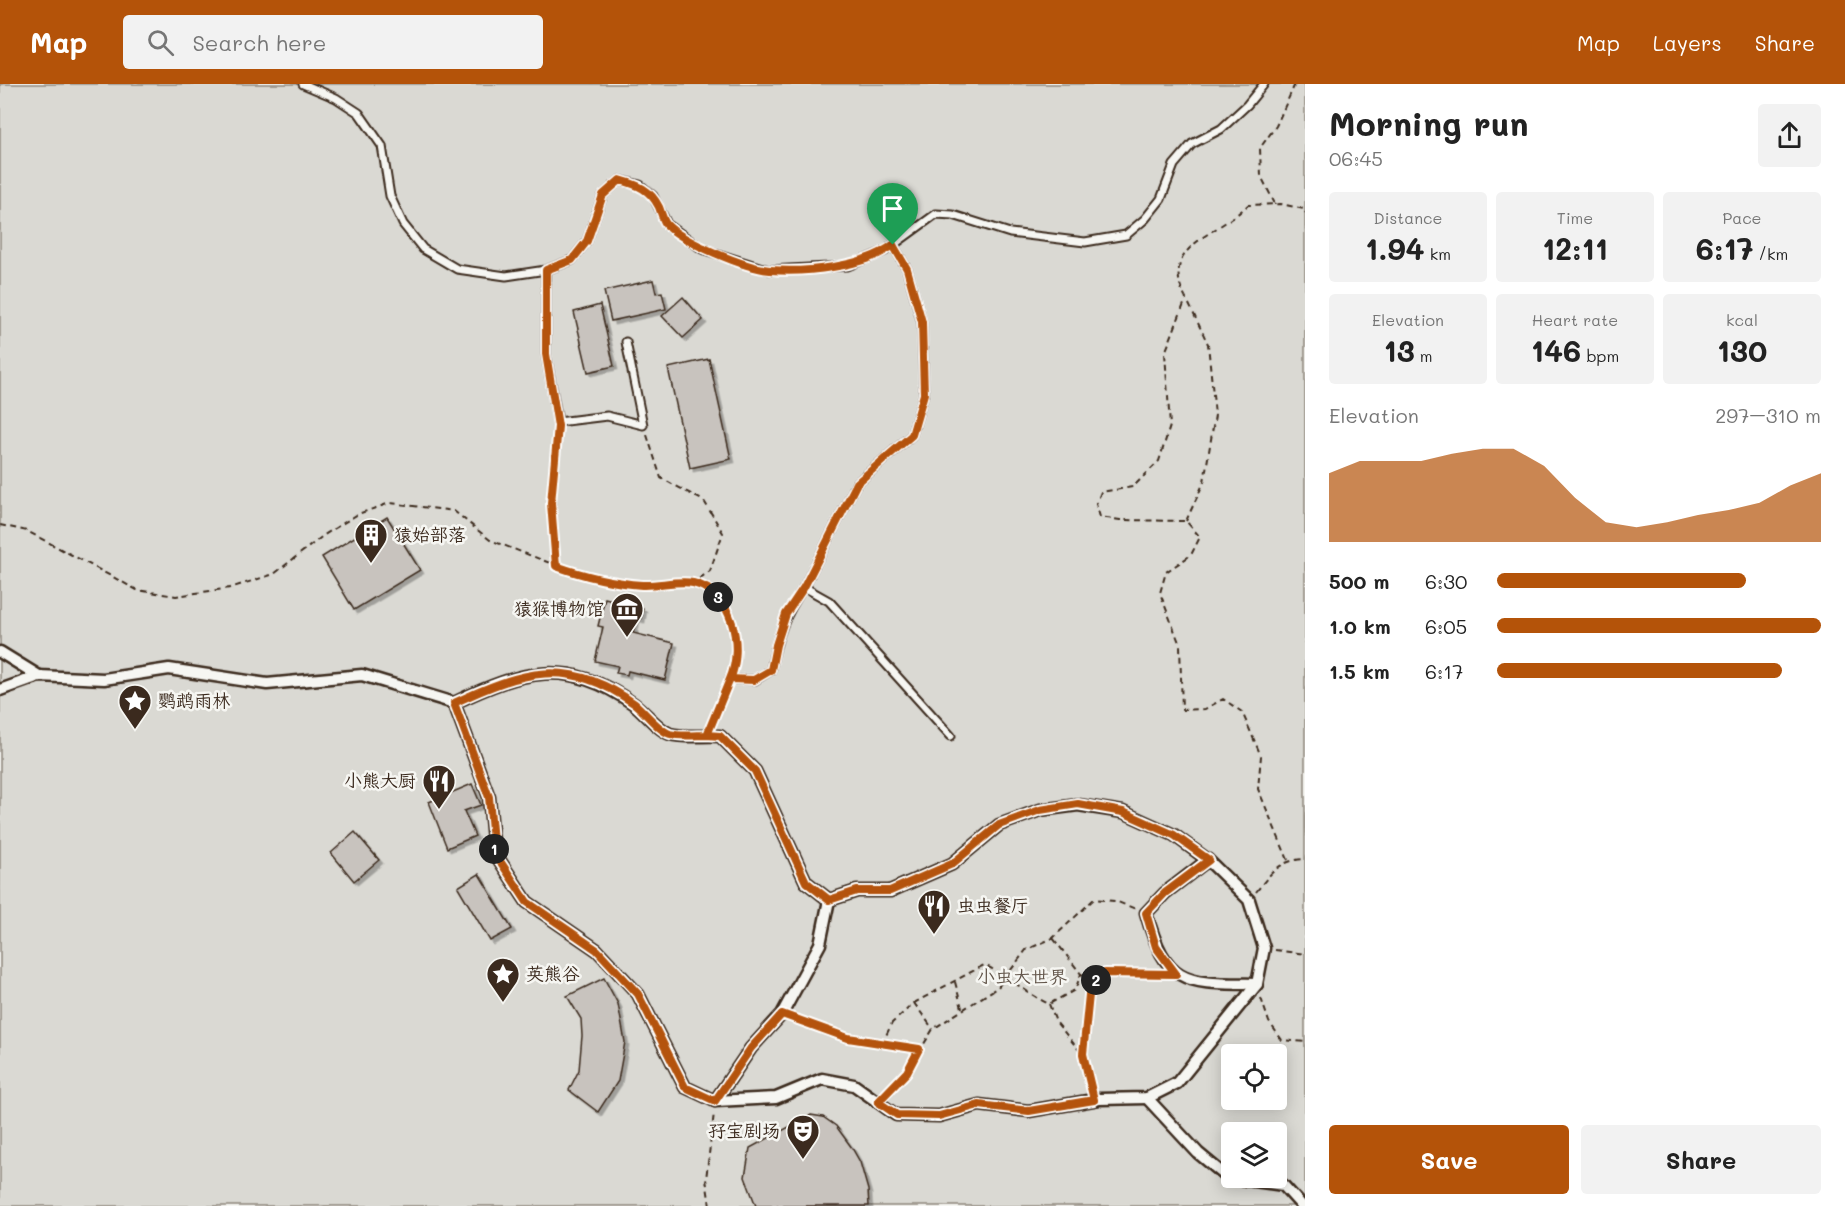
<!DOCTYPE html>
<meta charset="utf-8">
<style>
body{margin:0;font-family:Mali,"LXGW WenKai TC",sans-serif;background:#f2f2f2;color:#222;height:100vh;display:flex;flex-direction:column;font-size:22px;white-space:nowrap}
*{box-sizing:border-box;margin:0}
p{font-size:20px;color:#767676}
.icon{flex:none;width:33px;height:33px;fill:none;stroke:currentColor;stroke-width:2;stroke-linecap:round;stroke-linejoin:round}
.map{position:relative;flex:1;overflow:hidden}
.drawer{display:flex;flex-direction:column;background:#fff;width:540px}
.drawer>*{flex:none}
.tools{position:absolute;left:1221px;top:960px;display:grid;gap:12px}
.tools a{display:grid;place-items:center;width:66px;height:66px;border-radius:6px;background:#fff;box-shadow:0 3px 15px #0003;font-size:30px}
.pin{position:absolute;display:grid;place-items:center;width:51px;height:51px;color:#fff;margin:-62px -26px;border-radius:50% 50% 50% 0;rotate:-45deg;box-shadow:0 0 6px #0007}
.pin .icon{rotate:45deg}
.km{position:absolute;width:30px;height:30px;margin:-15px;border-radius:50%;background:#222;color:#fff;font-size:16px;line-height:30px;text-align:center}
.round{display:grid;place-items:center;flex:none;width:63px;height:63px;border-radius:6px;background:#f2f2f2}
.summary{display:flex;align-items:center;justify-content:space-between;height:102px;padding:0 24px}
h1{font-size:33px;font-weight:700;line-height:45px}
.figures{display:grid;grid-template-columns:repeat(3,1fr);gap:9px;height:102px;padding:6px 24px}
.figures div{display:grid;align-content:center;border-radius:6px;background:#f2f2f2;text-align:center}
.figures b{font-size:30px;font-weight:700}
.figures small{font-size:16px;font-weight:400}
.figures p{font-size:16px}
.chart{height:168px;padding:12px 24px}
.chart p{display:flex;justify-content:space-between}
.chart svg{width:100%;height:108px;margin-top:6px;fill:#b45309;opacity:.7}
.action{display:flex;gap:12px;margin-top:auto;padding:12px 24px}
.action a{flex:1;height:69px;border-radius:6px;background:#b45309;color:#fff;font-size:24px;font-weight:700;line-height:69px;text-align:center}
.action a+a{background:#f2f2f2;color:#222}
ul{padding:0 24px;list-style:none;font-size:20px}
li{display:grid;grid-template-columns:96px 72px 1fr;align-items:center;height:45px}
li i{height:15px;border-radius:8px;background:#b45309}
header{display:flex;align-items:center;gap:36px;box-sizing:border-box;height:84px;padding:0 30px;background:#b45309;color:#fff}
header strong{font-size:28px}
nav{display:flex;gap:33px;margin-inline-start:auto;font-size:21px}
.search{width:420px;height:54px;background:#f2f2f2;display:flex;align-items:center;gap:15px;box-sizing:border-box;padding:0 21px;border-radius:6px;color:#767676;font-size:22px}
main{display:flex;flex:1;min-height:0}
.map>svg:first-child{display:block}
.green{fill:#dad9d3;stroke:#8a8278;stroke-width:1.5;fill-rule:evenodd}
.building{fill:#c8c3be;stroke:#3b2a1e;stroke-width:1.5;filter:url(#shadow)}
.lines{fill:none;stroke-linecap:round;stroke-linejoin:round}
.service-casing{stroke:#3b2a1e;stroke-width:11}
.pedestrian-casing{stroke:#3b2a1e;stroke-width:15}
.path{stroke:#3b2a1e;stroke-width:2;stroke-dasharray:6 4.5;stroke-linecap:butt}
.service{stroke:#f6f6f2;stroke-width:7}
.pedestrian{stroke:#f6f6f2;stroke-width:10}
.route-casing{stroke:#fff;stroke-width:12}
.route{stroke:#b45309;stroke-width:8}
.labels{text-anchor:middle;stroke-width:5;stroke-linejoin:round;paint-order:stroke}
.poi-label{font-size:18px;fill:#3b2a1e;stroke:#f6f6f2;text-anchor:start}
.park-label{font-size:18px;fill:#63564b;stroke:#f6f6f2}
</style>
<header>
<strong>Map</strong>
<div class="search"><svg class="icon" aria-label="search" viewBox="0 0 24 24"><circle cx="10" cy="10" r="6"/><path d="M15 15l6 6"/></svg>Search here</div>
<nav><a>Map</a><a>Layers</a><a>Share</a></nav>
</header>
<main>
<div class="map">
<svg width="1305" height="1122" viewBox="0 0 1305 1122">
<defs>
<filter id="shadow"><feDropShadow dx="3.5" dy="3.5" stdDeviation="0" flood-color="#0004"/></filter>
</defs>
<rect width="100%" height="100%" fill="#f6f6f2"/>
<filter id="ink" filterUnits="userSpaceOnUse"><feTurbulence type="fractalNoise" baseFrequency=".0167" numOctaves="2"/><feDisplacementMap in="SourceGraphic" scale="12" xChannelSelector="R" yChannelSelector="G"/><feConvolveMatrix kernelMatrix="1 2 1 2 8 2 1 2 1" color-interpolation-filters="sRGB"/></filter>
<g filter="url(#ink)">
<path class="green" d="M0,0H1305V1122H0ZM1232,970H1276V1016H1232ZM1232,1048H1276V1094H1232Z"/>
<g class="building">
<polygon points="653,196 656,209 662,208 666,225 611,237 604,207"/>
<polygon points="683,213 703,236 683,254 662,232"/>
<polygon points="600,221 614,282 588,288 574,228"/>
<polygon points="709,275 731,375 690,384 668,284"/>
<polygon points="387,433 420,486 354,526 322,473"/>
<polygon points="605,514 643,524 641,535 636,534 633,549 674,559 665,596 628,587 627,591 616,589 618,582 595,577 603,543 598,542"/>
<polygon points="472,700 481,721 464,727 475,752 447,764 429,718"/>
<polygon points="355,748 379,776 354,797 331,769"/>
<polygon points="479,790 512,845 490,857 458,803"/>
<polygon points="604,894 618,920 625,958 618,997 598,1028 569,1006 579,986 582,952 581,935 567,912"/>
<polygon points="811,1031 823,1033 836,1042 852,1064 860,1078 868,1106 869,1122 756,1122 745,1093 750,1064"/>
</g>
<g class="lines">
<defs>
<g id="service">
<polyline points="303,0 336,14 359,29 382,62 390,112 403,140 423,165 457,185 506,192 546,186 572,176 587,157 603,111 620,96 640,101 653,112 667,140 702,165 769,186 848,182 885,167 936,130 953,131 1010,149 1085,158 1126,151 1145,135 1161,115 1174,81 1192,60 1221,45 1247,21 1264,0"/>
<polyline points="893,161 907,185 922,239 924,310 912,351 857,399 804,503 829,517 951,652"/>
<polyline points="546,186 546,270 558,338 607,332 643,341 626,258"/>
<path d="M730,595L755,596L771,586C777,552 785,531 804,503"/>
</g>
<g id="pedestrian">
<polyline points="0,568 39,592"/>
<path d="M0,606L39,592L104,595L169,585L267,600L362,591L454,619L489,713L494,768L527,818L597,866L638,910L685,1003L715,1017L776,1014L822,995L854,1001L896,1031L939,1032L979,1021L1029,1027L1099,1015L1147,1014L1177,999L1257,900L1264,864L1249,816L1208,776L1174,751L1123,728L1078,721L1040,726L999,741L952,780L890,807H857L829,816L806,798L755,687L720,652C705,651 683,654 670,650C657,645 645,628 634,620C567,573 523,586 454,619"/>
<path d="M1208,776L1165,809L1146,829C1167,903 1186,899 1257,900"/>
<polyline points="1147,1014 1198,1069 1227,1093 1232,1093"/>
<polyline points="715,1017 751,964 782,930 820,860 829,816"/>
<polyline points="1232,1094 1283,1101 1302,1122"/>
</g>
</defs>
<use href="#service" class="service-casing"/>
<use href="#pedestrian" class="pedestrian-casing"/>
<g class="path">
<polyline points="1275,120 1261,92 1260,64 1276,42 1295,0"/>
<polyline points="647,351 661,394 704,417 723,449 710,487 693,499"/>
<polyline points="1186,437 1204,398 1215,331 1208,260 1187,216"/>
<polyline points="0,441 27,447 137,506 176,512 230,504 274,490 324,451 358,430 390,419 454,427 490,456 584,492 642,501 693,499 719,514 736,545 734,587"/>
<polyline points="556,482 551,419 558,347"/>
<polyline points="712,639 727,603"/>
<path d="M1288,776L1258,705L1261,672L1242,628L1223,615L1205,625L1182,626L1180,561L1160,509L1166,488L1191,471L1200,453L1186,437L1120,436L1100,433L1096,420L1101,408L1133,403L1159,377L1170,342L1165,269L1186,215C1158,162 1215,153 1248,121L1281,120L1304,125L1305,129"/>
<path d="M1256,808C1271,789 1279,776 1305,775"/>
<polyline points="1275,866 1305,870"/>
<polyline points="1081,890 1096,895"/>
<polyline points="955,898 962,924"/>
<polyline points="1261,914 1269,938 1282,956 1305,958"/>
<polyline points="914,919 933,945"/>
<polyline points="1049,920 1056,938 1083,971 1091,1004"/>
<polyline points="793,934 848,954 919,965"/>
<path d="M882,960L892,939L914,919L984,881C1008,892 1026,909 1049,920L1075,906L1081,890L1053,854"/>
<polyline points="1083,971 1090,901 1105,889 1160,890"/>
<polyline points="886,1009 907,988 933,945 998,903 1026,866 1053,854 1094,815 1115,817 1136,825"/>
<polyline points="710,1122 706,1095 714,1029"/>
</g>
<use href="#service" class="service"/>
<use href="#pedestrian" class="pedestrian"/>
</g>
</g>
<g class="lines" filter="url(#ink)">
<defs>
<path id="route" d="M893,161L907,185L922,238L924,310L912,351L857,399L804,503L786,530L776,561L771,586L754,596L730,595L707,651C696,651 681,653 670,650C658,646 645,628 635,620C568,572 522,587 454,619L489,713L494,768L527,818L597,866L638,910L685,1003L715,1017L751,964L782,930L848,954L919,965L907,988L878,1018L897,1031L939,1032L979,1021L1029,1027L1094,1016L1083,970L1090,901L1105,889L1176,890L1156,863L1146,829L1165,809L1209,776L1174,751L1123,728L1078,720L1040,726L999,741L952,780L890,807H857L829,816L806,798L755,687L720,652L707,651L730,595C744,563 733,508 693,499C677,496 658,502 642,501C612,499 584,492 556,482L551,419L558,342L546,270V186L572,176L587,157L603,111L620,96C638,101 650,105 659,123C661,128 663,136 666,140C682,158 746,184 770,186C804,189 865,183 893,161"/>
</defs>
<use href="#route" class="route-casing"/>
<use href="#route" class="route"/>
</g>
<defs>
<symbol id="building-pin" viewBox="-11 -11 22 30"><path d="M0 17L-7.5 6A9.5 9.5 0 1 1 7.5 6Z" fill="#3b2a1e" stroke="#f6f6f2"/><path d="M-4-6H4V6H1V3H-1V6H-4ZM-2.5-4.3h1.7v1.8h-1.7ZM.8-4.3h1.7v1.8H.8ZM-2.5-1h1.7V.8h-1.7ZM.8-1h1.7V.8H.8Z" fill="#fff"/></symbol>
<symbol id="museum-pin" viewBox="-11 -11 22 30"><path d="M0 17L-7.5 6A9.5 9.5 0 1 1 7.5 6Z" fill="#3b2a1e" stroke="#f6f6f2"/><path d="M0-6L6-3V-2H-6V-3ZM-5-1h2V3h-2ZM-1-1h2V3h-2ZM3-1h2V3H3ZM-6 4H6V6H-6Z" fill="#fff"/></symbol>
<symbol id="sight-pin" viewBox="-11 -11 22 30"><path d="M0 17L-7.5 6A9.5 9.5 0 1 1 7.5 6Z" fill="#3b2a1e" stroke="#f6f6f2"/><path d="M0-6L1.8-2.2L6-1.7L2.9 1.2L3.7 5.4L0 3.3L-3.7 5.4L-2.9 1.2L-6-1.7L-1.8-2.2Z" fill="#fff"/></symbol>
<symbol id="restaurant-pin" viewBox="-11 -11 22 30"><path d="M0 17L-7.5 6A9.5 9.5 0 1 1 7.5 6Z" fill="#3b2a1e" stroke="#f6f6f2"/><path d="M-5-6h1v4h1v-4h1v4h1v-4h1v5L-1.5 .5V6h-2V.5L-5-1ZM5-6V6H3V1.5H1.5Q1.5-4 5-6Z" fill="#fff"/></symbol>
<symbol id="theatre-pin" viewBox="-11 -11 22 30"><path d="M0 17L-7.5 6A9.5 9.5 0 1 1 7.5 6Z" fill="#3b2a1e" stroke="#f6f6f2"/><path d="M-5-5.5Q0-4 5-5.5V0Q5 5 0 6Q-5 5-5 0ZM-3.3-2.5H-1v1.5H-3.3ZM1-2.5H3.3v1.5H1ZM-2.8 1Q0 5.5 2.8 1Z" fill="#fff"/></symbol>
</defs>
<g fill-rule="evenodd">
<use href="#building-pin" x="352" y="432" width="38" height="52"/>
<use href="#museum-pin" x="608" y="506" width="38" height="52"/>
<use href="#sight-pin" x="116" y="598" width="38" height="52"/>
<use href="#restaurant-pin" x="420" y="678" width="38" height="52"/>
<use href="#restaurant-pin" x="915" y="803" width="38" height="52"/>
<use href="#sight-pin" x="484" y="871" width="38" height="52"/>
<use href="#theatre-pin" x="784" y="1028" width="38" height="52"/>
</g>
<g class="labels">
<g class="poi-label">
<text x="394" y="457">猿始部落</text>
<text x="604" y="531" text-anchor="end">猿猴博物馆</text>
<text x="158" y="623">鹦鹉雨林</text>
<text x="416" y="703" text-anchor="end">小熊大厨</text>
<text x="957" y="828">虫虫餐厅</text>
<text x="526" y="896">英熊谷</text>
<text x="780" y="1053" text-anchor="end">孖宝剧场</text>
</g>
<g class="park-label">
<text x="1022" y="899">小虫大世界</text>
</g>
</g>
</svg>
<div class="tools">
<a><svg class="icon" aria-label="locate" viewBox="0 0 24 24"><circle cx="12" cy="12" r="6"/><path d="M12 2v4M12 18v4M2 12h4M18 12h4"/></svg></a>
<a><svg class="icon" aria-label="layers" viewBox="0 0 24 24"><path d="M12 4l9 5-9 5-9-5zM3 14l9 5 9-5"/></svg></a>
</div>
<div class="pin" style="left:893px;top:161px;background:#1e9e55"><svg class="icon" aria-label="arrive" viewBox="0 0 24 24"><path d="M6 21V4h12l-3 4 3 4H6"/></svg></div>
<b class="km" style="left:494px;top:765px">1</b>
<b class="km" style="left:1096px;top:896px">2</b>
<b class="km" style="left:718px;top:513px">3</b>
</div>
<section class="drawer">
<div class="summary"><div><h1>Morning run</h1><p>06:45</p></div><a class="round"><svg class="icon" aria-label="share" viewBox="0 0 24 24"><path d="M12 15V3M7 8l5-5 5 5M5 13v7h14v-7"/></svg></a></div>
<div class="figures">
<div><p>Distance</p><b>1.94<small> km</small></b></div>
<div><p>Time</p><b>12:11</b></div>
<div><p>Pace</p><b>6:17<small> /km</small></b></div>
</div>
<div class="figures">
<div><p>Elevation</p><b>13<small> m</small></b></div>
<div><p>Heart rate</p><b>146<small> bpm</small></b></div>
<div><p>kcal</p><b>130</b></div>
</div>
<div class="chart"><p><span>Elevation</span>297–310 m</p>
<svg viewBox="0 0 160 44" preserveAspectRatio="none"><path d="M0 44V16L10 11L20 11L30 11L40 8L50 6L60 6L70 13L80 26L90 36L100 38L110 36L120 33L130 31L140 28L150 21L160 16V44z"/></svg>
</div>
<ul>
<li><b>500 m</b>6:30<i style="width:77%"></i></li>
<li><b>1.0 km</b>6:05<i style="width:100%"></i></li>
<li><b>1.5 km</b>6:17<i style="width:88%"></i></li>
</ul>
<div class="action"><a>Save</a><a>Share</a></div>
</section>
</main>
